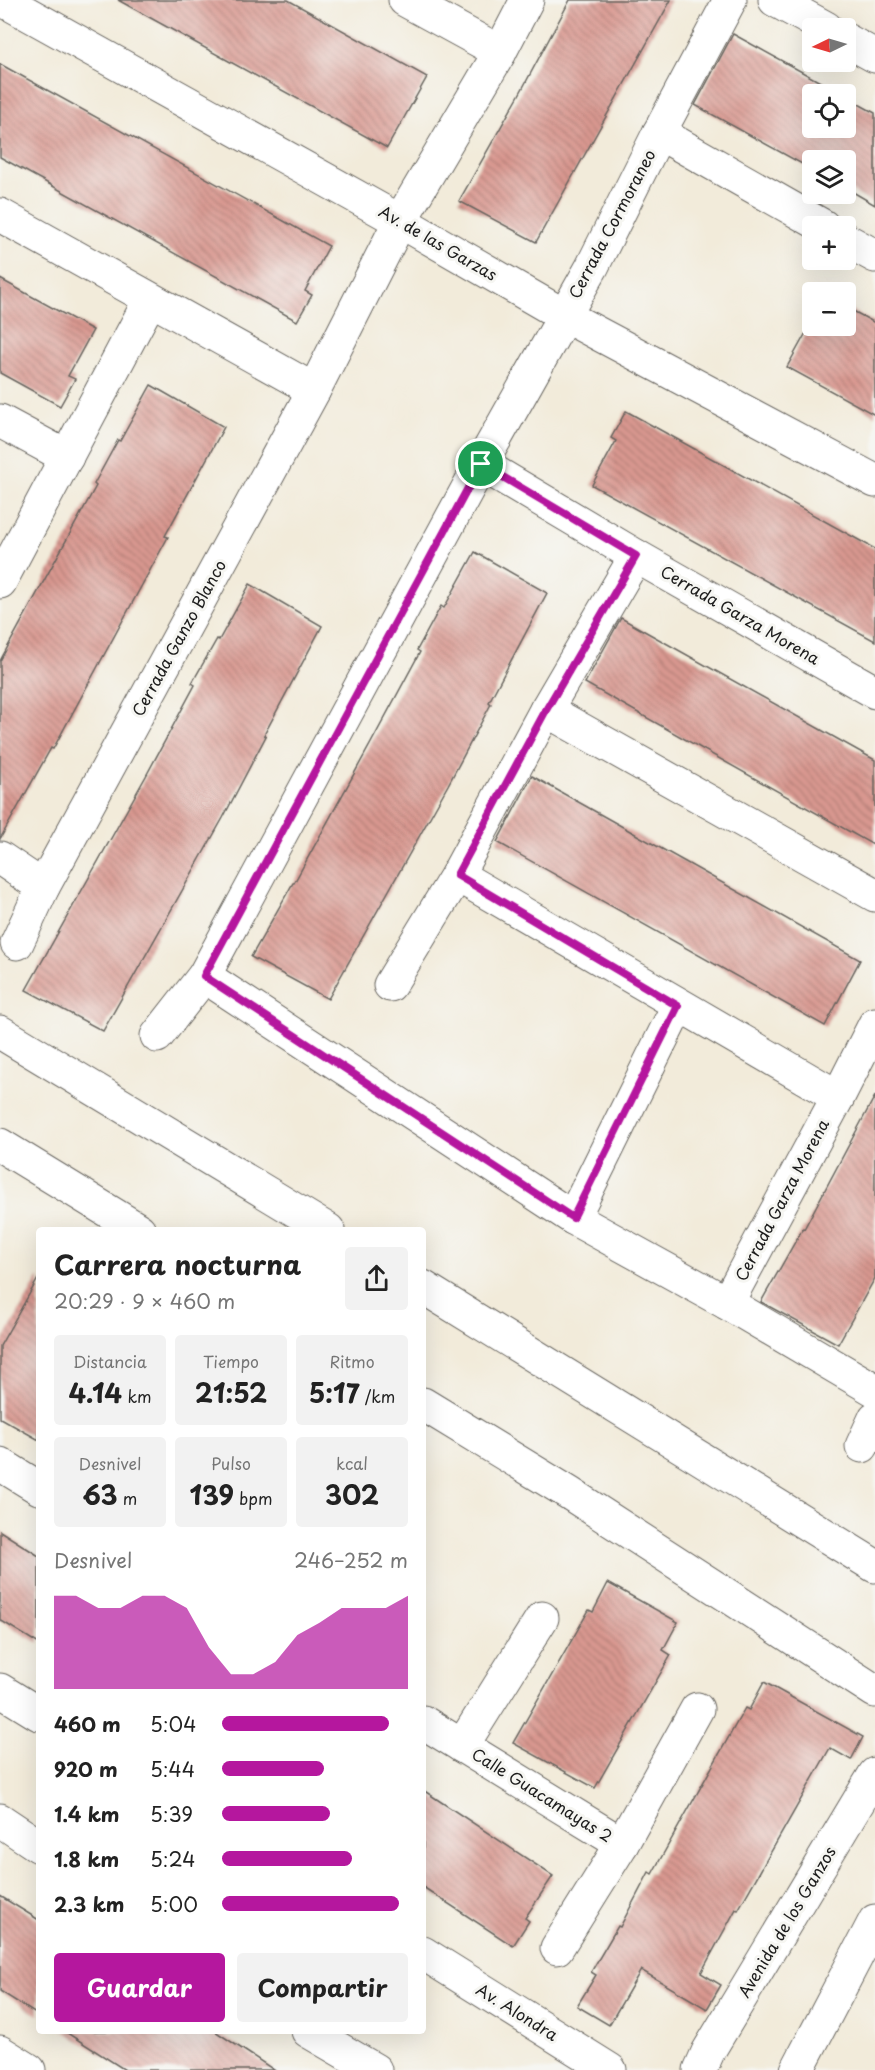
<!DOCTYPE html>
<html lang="es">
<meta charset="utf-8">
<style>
body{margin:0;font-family:"Playpen Sans",sans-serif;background:#f2f2f2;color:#222;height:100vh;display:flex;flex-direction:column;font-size:22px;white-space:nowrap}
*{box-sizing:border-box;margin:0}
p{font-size:20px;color:#767676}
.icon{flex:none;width:33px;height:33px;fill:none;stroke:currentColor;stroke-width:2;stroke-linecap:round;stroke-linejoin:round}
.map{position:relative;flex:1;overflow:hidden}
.sheet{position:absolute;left:36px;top:1227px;width:390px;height:807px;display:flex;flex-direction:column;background:#fff;border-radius:6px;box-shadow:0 6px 24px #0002}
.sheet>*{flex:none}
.needle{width:39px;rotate:265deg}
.tools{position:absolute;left:802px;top:18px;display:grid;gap:12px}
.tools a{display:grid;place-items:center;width:54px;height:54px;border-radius:6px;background:#fff;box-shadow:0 6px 24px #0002;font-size:30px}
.pin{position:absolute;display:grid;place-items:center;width:51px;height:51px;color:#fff;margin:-26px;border:3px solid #fff;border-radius:50%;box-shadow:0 2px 6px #0007}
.round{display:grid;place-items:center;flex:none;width:63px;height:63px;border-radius:6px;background:#f2f2f2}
.head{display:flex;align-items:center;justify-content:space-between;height:102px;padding:0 18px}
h1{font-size:27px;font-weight:700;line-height:45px}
.metrics{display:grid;grid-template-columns:repeat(3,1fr);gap:9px;height:102px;padding:6px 18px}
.metrics div{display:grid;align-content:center;border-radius:6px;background:#f2f2f2;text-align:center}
.metrics b{font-size:26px;font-weight:700}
.metrics small{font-size:16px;font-weight:400}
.metrics p{font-size:16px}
.chart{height:168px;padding:12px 18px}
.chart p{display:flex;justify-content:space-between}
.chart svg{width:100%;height:108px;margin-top:6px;fill:#b5179e;opacity:.7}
.cta{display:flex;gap:12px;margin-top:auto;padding:12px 18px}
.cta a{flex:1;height:69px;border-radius:6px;background:#b5179e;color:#fff;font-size:24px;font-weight:700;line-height:69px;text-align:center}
.cta a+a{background:#f2f2f2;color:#222}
ul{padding:0 18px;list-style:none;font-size:20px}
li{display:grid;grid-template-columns:96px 72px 1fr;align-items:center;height:45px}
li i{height:15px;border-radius:8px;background:#b5179e}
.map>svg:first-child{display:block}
.building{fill:url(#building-back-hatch)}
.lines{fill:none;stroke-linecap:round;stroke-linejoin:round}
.minor-casing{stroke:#67645e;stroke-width:35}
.major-casing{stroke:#67645e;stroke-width:35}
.minor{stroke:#fff;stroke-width:33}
.major{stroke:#fff;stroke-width:33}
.route-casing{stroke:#fff;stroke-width:12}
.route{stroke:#b5179e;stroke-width:8}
.labels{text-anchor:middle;stroke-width:6;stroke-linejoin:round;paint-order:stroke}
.street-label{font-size:16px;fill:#1c1c1c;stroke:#f6f6f2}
</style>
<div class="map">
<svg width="875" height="2070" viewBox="0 0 875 2070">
<defs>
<pattern id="building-back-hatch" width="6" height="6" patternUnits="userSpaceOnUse" patternTransform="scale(1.5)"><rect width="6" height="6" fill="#d99890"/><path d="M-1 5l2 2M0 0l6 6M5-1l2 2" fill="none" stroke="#af7b75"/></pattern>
</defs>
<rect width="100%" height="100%" fill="#f6f6f2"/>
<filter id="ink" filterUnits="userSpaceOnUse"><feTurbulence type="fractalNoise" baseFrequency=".0167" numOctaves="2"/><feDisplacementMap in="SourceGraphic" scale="12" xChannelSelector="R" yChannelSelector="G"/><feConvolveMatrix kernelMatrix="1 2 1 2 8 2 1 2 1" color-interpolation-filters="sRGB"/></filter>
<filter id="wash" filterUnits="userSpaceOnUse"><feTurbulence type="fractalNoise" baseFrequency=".008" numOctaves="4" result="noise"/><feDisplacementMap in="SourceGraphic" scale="24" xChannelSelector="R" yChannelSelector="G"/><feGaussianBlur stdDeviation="1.35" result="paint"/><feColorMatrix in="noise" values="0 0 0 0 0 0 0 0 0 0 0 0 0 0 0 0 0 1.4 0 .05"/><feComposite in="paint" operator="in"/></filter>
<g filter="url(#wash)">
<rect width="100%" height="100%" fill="#f2ebda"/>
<g id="blocks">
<g class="building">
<polygon points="118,0 288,0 427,77 387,148"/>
<polygon points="570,0 671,0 536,242 459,201 519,95"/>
<polygon points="733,34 842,94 813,94 813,128 846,128 846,97 875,113 875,205 846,188 846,160 813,160 813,170 695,105"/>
<polygon points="0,64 329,246 305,291 312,295 297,321 0,157"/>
<polygon points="0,279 93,330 68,376 75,379 60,406 0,373"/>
<polygon points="846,307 875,323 875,415 787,367 812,322 807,320 813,308 813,326 846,326"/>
<polygon points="151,385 224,427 165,536 168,537 136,596 53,749 51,748 0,839 0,661 96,486 94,484 118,440 120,441"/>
<polygon points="626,411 875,549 875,641 592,485 616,441 611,438"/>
<polygon points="475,552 547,593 489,702 491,704 448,785 328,999 251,957 293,883 294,883 371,743 420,652 417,650 441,606 444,608"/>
<polygon points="250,584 322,626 264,735 266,736 223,818 103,1031 26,990 146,776 195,685 192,683 217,639 219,640"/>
<polygon points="621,618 875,760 875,846 585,683"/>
<polygon points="532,776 860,960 825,1026 497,842"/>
<polygon points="875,1096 875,1278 838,1344 761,1302 803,1228 804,1229"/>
<polygon points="39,1277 39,1440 0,1418 0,1346"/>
<polygon points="0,1531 39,1556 39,1644 0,1620"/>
<polygon points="608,1583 678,1622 663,1650 671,1655 595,1788 513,1743 589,1610 593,1612"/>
<polygon points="764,1682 863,1737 851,1760 830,1748 738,1910 736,1909 701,1973 721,1985 707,2009 641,1970 609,2025 577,2006 596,1975 591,1972 618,1926 620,1927 649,1872 652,1874 745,1708 749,1710"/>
<polygon points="423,1790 553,1876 525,1918 529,1921 513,1946 423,1887"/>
<polygon points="0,1896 39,1920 39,2016 0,1991"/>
<polygon points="64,2031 215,2031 274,2070 125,2070"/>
</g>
</g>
</g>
<g filter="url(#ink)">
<use href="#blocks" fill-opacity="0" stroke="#67645e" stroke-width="1.5"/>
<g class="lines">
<defs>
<g id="minor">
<polyline points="405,0 500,52"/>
<polyline points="775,0 826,28"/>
<polyline points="846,40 875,56"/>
<polyline points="659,133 823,226"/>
<polyline points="0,215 314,390"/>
<polyline points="846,240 875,256"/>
<polyline points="0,421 67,457"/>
<polyline points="481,464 636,556 875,692"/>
<polyline points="0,582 150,300"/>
<polyline points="546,710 875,895"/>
<polyline points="0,858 43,887"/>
<polyline points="457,875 838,1097"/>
<polyline points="17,943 43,887 314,390 400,221 500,52 527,0"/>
<polyline points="204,976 573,1218 727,1303 875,1390"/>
<polyline points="390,985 457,875 546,710 636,556"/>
<polyline points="157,1036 204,976 481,464 592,267 659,133 730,0"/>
<polyline points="573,1218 678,1006"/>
<polyline points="727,1303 838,1097 875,1024"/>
<polyline points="862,1446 875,1418"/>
<polyline points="0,1464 39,1488"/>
<polyline points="423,1722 622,1844"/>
<polyline points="462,1746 542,1618"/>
<polyline points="557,1948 622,1844 697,1709"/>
<polyline points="0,2052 29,2070"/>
<polyline points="700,2070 708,2052 875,1774"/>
<polyline points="797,2070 875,1921"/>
</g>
<g id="major">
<polyline points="3,0 400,221 563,315 875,481"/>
<polyline points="0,1032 328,1230"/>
<polyline points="0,1145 139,1230"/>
<polyline points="423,1287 875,1566"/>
<polyline points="423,1404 569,1493 875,1691"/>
<polyline points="0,1690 39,1714"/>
<polyline points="0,1820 39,1846"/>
<polyline points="423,1953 610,2070"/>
<polyline points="308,2031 375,2070"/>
</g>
</defs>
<use href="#minor" class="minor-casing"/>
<use href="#major" class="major-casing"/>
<use href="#minor" class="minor"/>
<use href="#major" class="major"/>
</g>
</g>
<g class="lines" filter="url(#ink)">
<defs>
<polygon id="route" points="481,464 636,556 546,710 457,875 678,1006 573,1218 204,976"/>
</defs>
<use href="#route" class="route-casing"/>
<use href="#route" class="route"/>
</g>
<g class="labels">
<g class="street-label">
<text transform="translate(612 224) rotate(-62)" y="6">Cerrada Cormoraneo</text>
<text transform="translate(438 243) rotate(30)" y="6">Av. de las Garzas</text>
<text transform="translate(740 615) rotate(30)" y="6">Cerrada Garza Morena</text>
<text transform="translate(179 638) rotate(-61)" y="6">Cerrada Ganzo Blanco</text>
<text transform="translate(782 1200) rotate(-62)" y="6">Cerrada Garza Morena</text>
<text transform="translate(542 1795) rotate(32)" y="6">Calle Guacamayas 2</text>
<text transform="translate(787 1922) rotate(-59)" y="6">Avenida de los Ganzos</text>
<text transform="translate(517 2012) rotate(32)" y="6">Av. Alondra</text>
</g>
</g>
</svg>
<div class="tools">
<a><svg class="needle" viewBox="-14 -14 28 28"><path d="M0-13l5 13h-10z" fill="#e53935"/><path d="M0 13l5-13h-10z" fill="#767676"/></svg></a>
<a><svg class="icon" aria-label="locate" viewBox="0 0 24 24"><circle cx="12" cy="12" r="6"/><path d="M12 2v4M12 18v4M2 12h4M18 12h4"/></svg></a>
<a><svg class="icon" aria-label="layers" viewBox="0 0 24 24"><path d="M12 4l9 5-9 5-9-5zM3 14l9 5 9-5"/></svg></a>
<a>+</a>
<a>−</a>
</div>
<div class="pin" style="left:481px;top:464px;background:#1e9e55"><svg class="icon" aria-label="arrive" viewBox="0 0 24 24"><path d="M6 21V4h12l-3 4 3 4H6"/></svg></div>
<section class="sheet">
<div class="head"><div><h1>Carrera nocturna</h1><p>20:29 · 9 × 460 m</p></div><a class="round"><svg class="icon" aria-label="share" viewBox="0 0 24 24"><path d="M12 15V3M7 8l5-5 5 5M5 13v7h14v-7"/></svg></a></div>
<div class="metrics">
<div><p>Distancia</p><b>4.14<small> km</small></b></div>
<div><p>Tiempo</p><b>21:52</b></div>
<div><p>Ritmo</p><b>5:17<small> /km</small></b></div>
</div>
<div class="metrics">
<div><p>Desnivel</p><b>63<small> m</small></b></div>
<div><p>Pulso</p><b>139<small> bpm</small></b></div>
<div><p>kcal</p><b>302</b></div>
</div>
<div class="chart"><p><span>Desnivel</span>246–252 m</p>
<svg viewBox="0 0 160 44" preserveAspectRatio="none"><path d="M0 44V6L10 6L20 11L30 11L40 6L50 6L60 11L70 27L80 38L90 38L100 33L110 22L120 17L130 11L140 11L150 11L160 6V44z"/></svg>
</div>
<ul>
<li><b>460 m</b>5:04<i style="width:90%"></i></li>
<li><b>920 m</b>5:44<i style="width:55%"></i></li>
<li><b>1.4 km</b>5:39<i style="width:58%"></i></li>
<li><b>1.8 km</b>5:24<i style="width:70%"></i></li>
<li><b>2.3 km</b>5:00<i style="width:95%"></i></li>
</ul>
<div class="cta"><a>Guardar</a><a>Compartir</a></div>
</section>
</div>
